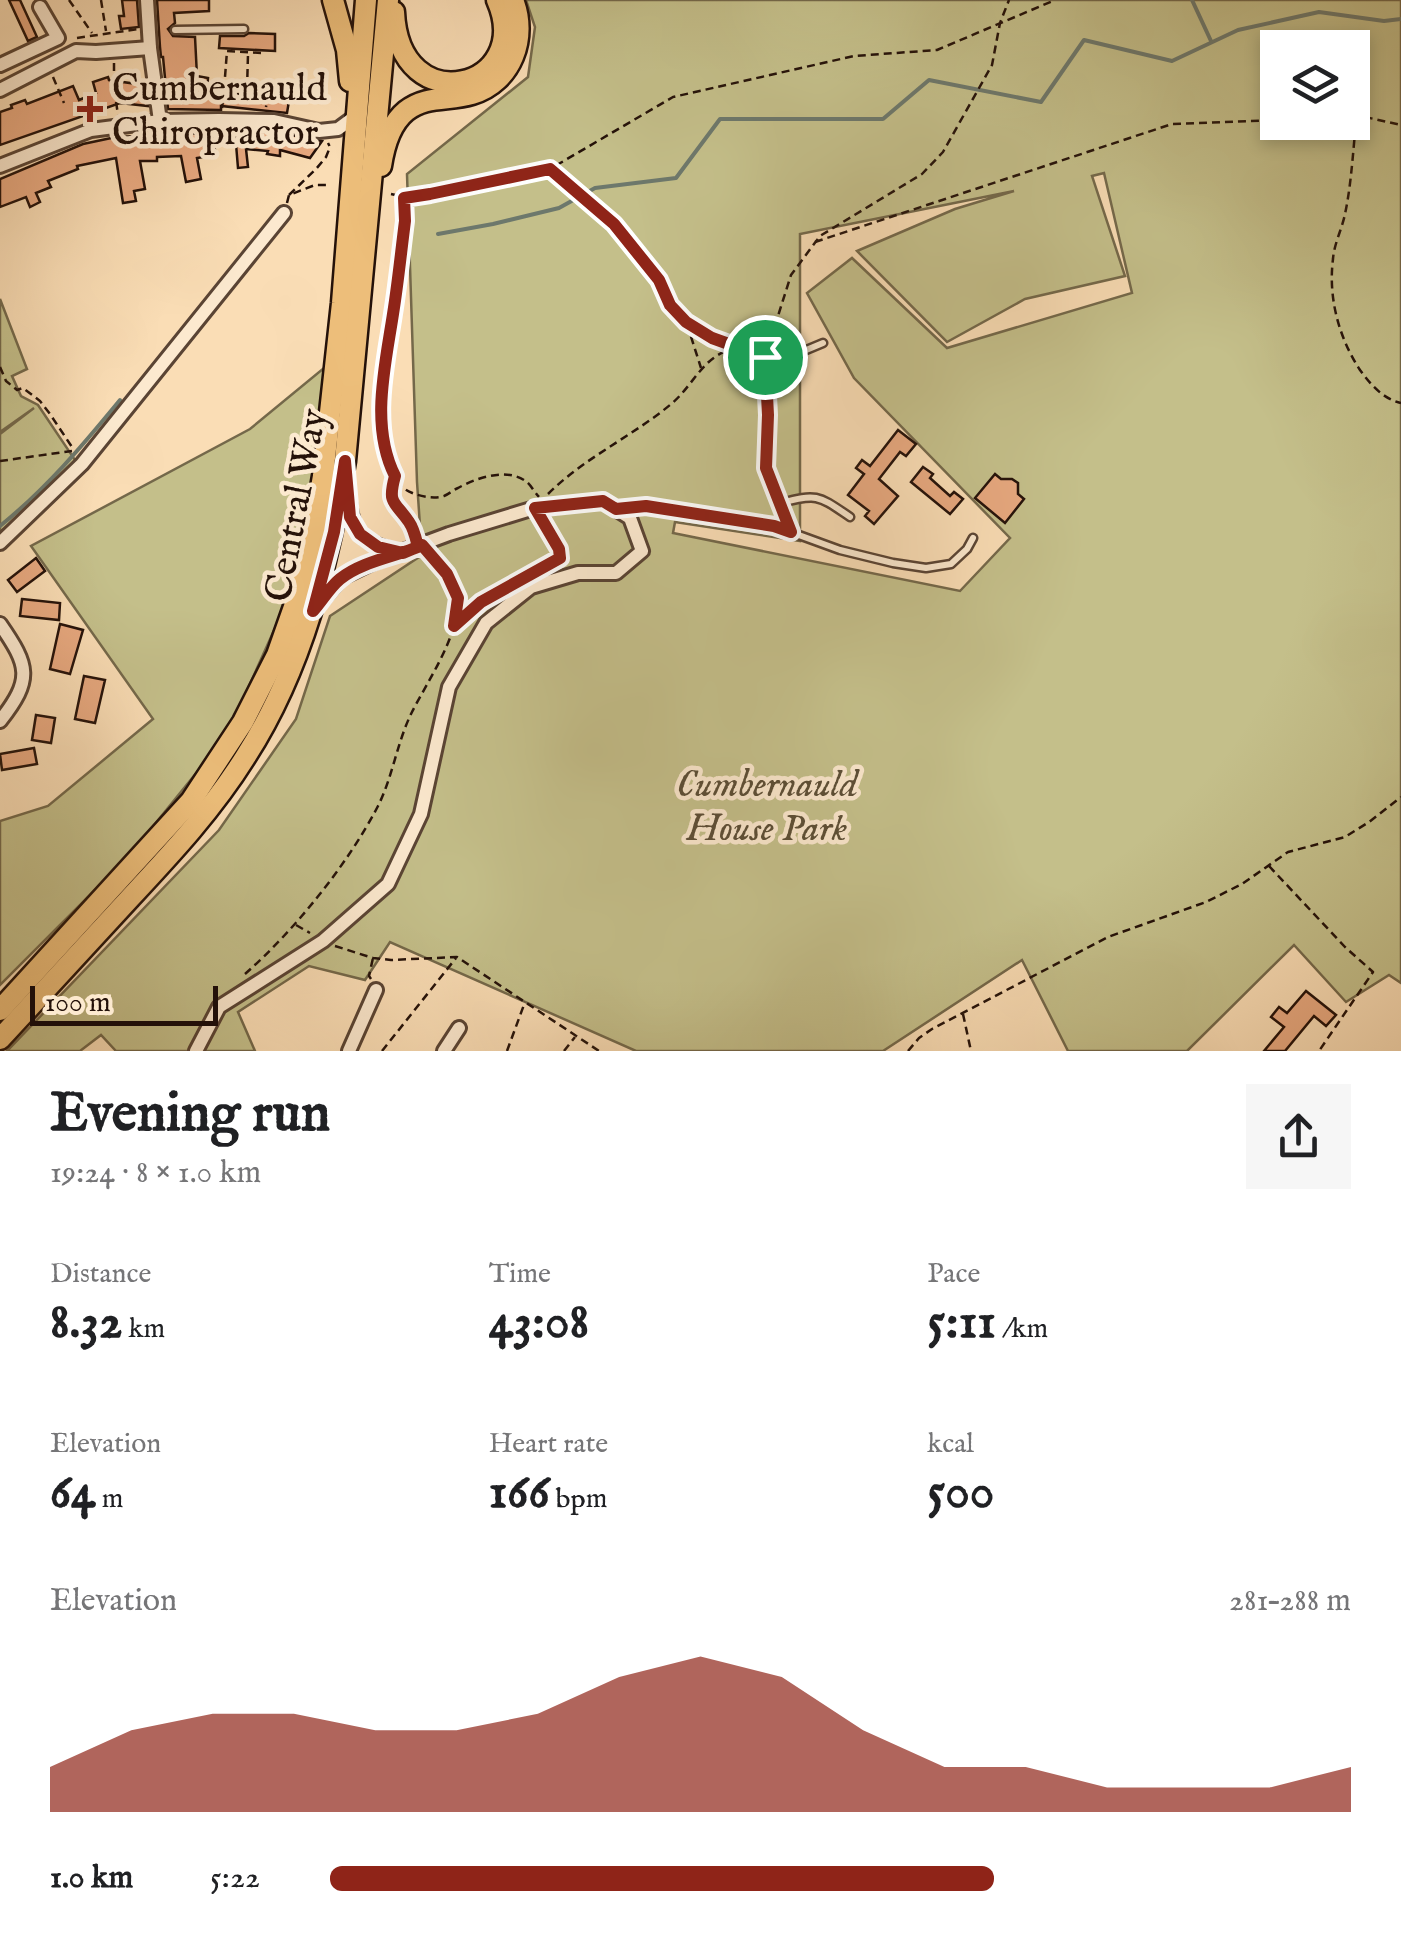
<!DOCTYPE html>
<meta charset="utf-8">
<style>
body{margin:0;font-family:"IM FELL English",serif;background:#f6f6f6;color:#202124;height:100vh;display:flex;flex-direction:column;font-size:38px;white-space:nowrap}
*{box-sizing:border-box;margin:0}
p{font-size:32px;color:#757577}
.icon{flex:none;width:55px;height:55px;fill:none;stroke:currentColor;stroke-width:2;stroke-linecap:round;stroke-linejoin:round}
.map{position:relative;height:1051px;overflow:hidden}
.sheet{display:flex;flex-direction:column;background:#fff;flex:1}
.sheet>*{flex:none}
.tools{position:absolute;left:1260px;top:30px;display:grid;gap:20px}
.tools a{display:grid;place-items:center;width:110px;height:110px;border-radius:0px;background:#fff;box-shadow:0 5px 15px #0003;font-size:50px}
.scale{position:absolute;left:30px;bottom:25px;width:188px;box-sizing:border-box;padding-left:10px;border:5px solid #241109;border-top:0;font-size:28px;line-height:35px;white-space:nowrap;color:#241109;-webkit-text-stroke:8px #fce9cf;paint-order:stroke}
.pin{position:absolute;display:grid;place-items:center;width:85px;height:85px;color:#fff;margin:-42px;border:5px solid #fff;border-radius:50%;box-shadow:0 2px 10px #0007}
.round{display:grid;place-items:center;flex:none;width:105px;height:105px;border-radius:0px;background:#f6f6f6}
.headline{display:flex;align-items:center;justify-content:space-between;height:170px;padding:0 50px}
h1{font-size:55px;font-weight:700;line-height:75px}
.figures{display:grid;grid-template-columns:repeat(3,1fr);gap:15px;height:170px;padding:10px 50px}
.figures div{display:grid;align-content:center}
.figures b{font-size:50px;font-weight:700}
.figures small{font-size:28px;font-weight:400}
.figures p{font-size:28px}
.chart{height:280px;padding:20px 50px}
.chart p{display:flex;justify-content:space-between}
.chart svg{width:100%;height:180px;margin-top:10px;fill:#8f2418;opacity:.7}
ul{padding:0 50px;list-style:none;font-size:32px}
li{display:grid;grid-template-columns:160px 120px 1fr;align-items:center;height:75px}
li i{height:25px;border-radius:12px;background:#8f2418}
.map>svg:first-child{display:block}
.green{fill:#c4bf8a;stroke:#74684a;stroke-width:2.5;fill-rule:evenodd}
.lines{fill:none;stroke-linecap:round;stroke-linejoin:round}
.stream{stroke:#6d786c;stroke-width:4}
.building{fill:#e8a980;stroke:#241109;stroke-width:2.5}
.lane-casing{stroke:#5a4434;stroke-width:11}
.street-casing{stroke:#5a4434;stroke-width:18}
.primary-casing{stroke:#241109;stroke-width:25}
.path{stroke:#241109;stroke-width:2.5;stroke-dasharray:8 5;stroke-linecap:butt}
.lane{stroke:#fce9cf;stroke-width:6}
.street{stroke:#fce9cf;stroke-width:12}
.primary{stroke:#edbe7a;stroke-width:20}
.route-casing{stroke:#fff;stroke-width:20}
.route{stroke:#8f2418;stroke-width:12}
.poi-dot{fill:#8f2418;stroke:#fce9cf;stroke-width:4}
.labels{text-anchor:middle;stroke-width:9;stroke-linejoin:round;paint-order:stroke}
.poi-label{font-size:38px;fill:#241109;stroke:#fce9cf;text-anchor:start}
.street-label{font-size:38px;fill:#241109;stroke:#fce9cf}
.park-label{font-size:38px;font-style:italic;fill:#5c4e36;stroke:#fce9cf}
</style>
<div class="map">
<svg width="1401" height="1051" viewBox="0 0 1401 1051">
<rect width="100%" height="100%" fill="#faddb5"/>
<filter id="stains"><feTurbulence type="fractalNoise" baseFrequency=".002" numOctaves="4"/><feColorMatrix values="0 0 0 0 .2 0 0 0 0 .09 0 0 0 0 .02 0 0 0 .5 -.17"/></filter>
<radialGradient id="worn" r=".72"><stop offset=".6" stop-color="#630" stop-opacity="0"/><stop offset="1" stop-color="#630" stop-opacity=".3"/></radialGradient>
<g class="green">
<path d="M526,0H1401V983L1389,975L1346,1002L1294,945L1187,1051H1068L1022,960L883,1051H636L390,942L365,980L309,966L238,1012L255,1051H116L101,1035L80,1051H7L219,830L296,719L330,616L422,555L417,482L407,174L528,77L535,27ZM1278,48H1352V122H1278ZM1104,173L1132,293L947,348L852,258L807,293L854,378L1010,538L960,591L673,533L675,522L800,541V234L1014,191L955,209L857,251L947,342L1025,299L1125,276L1092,176Z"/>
<polygon points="0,299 27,369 12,376 21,396 38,405 75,460 30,508 0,532 0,434 34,408 0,432"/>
<polygon points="324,368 315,493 289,597 227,735 129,856 0,985 0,821 48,806 153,719 31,546 250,429"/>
</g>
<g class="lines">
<g class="stream">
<polyline points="1192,0 1211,41"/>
<polyline points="438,234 493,224 559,208 595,188 676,178 720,119 883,119 929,80 1041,102 1084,40 1172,61 1238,30 1319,12 1384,21 1401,19"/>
<path d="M0,526C46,489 83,445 120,400"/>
</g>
</g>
<g class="building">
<polygon points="9,0 20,0 37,37 28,41"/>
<polygon points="122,0 137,0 139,27 121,29 119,16 124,16"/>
<polygon points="157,0 209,0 209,11 174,13 175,23 168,29 173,36 195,37 197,76 208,78 207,89 218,90 218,93 255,95 255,92 285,94 290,95 287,113 221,106 221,110 168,109 163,57 161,57 160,47"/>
<polygon points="249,33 275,34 275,51 219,48 220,36 244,36"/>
<polygon points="108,77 109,80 137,84 137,81 144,82 148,106 120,103 0,145 0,112 12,108 11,105 25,100 27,104 73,86 79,100 96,93 93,82"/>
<polygon points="250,131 281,133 322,141 310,158 280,150 280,156 267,154 268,151 246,149 248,167 238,168 235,132"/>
<polygon points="212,133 216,155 197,158 201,179 186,182 181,156 157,157 157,161 140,161 145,189 134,191 136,201 123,203 116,158 77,166 78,169 48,181 51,187 36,193 40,202 30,207 26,197 0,207 0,179 83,144 116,137"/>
<polygon points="898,430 916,444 906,456 900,452 879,479 898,496 874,524 865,516 869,511 848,495 864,474 856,468 862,460 870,466"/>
<polygon points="923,467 933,474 930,478 950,496 954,492 963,499 950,514 911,482"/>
<polygon points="995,474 1001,479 1012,479 1018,483 1018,494 1024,499 1005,523 975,498"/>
<polygon points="36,558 45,571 17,592 8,580"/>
<polygon points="22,599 60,603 59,620 20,616"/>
<polygon points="60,624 83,630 70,674 50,669"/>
<polygon points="84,676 105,680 95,723 75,719"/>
<polygon points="36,715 55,718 51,743 32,740"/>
<polygon points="34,748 37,764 2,770 0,754"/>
<polygon points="1306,991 1336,1015 1326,1026 1314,1016 1285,1051 1264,1051 1284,1027 1271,1017 1279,1007 1287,1013"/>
</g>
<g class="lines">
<defs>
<g id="lane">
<polyline points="175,30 244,29"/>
<path d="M781,503C818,493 819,496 850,517"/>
<polyline points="617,509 646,506 774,526 840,550 893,563 926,568 951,564 967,549 973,538"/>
<polyline points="791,531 766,468 766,379 776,366 787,358 823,343"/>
</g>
<g id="street">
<polyline points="147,0 150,48 160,121"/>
<polyline points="0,65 58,38 40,7"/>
<polyline points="0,90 76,51 96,52 150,48"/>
<polyline points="0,166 91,130 160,121 219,120 274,121 319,131 338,129 357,115"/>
<path d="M347,483C351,529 354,541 402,553"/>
<polyline points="0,543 82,464 284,213"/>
<path d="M0,624C29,666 33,679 0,721"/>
<polyline points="196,1051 219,1007 323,941 388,884 421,814 449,687 486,623 531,587 578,573 616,573 642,551 630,518 603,501 531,509 449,534 374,562 341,578 318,605"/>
<polyline points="349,1051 376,990"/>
<polyline points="444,1051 459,1028"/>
</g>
<g id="primary">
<polyline points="333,0 347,50 350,81"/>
<path d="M394,12C399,124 536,89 497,0"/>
<path d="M381,166C384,146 390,124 406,111C426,95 449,101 472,94C512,82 528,37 513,0"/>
<polyline points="0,1010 191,801 243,722 277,655 295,604 310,553 323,476 342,303 366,0"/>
<path d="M0,1039C43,992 87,945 130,898C172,853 213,809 246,756C303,667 328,564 345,461L388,0"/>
</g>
</defs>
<use href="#lane" class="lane-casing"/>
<use href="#street" class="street-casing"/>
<use href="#primary" class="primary-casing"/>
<g class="path">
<polyline points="69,0 92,33"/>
<polyline points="101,0 106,31"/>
<polyline points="77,38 138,29"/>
<polyline points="261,53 227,51 224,90 258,89 268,94 266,107"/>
<polyline points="114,63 114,88 118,115"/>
<polyline points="53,77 64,103"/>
<polyline points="247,90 248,54"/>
<polyline points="222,108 224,91"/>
<polyline points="1352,114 1401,125"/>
<path d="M1357,114C1353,147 1352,181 1345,214C1342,229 1334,244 1333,259C1328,298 1339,338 1360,370C1371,385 1383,399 1401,403"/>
<polyline points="552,170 614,225 659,280 670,305 686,322 713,338 738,346"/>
<polyline points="391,194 404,197 430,194 550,169 673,97 854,56 937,50 1055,0"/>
<polyline points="289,195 316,169 326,157 330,147 328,143"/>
<path d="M404,199C405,227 402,255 398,283C390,334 363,445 401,486C410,495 432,500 444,496C449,494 453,490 458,488C476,478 505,468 524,480C530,483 534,492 539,497"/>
<polyline points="287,203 289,195 315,185 328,185"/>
<polyline points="815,242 1172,124 1278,120"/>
<polyline points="687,324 701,368"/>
<polyline points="745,349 765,357"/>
<polyline points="765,364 765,357 791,275 820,236 922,174 943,152 992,65 1000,23 1009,0"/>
<polyline points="0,367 6,381 17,390 23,388 40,401 50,414 74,450"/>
<polyline points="0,461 72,451"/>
<path d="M394,478C385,510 401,507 414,532"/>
<path d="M548,494C584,458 631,437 670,405C696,384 704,350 742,348"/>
<polyline points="529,574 560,558 559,549 542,520"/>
<polyline points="455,625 481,603 514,583"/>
<polyline points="1269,866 1345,947 1373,972 1319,1051"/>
<polyline points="296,925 310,933"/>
<polyline points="335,946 373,958 391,960 457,957 599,1051"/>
<path d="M245,974C294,931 348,864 378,806C393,776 397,742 412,712C427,682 461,633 457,599C456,582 440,566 430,554"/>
<polyline points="371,979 369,976 373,958"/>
<polyline points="963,1014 971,1051"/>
<polyline points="382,1051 456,958"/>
<polyline points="507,1051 525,1002"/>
<polyline points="564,1051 575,1037"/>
<polyline points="908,1051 919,1038 932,1029 1108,937 1206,902 1242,884 1288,852 1345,837 1369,822 1401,797"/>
</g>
<use href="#lane" class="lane"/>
<use href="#street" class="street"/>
<use href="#primary" class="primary"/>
</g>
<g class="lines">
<defs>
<path id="route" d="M765,357L712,338L686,322L670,305L659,280L614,224L550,169L430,194L404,198L405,221C401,252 398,283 393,314C385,367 370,426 395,476C387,505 395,501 409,522C414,529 416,539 418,547C393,557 361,562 340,579C330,587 322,601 313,611L334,532L345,461L350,517L360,534L378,547L403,553L422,545L447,574L458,598L454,626L481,602L560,558L559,549L535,508L603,501L616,509L646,506L774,526L791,532L766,468L768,415L765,357"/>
</defs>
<use href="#route" class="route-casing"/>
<use href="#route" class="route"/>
</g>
<path class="poi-dot" d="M85 94h10v10h10v10h-10v10h-10v-10h-10v-10h10z"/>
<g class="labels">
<g class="poi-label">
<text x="112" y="100">Cumbernauld<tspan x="112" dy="44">Chiropractor</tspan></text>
</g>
<g class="street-label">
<text transform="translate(295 505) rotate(-79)" y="13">Central Way</text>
</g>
<g class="park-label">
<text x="767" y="796">Cumbernauld<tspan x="767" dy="44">House Park</tspan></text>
</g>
</g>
<rect width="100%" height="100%" filter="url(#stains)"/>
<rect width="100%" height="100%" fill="url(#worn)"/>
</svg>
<div class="tools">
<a><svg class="icon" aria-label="layers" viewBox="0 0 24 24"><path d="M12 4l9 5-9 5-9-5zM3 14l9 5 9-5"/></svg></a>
</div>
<div class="scale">100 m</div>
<div class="pin" style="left:765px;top:357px;background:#1e9e55"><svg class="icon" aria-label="arrive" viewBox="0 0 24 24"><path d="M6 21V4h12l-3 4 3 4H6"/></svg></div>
</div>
<section class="sheet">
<div class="headline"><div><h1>Evening run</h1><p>19:24 · 8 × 1.0 km</p></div><a class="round"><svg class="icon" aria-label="share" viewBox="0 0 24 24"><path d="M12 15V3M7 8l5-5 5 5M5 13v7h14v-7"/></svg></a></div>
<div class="figures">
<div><p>Distance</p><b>8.32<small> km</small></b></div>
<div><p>Time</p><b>43:08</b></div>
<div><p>Pace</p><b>5:11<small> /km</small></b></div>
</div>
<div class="figures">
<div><p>Elevation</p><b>64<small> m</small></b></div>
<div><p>Heart rate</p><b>166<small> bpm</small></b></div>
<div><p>kcal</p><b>500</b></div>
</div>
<div class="chart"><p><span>Elevation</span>281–288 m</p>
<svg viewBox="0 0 160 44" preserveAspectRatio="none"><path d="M0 44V33L10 24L20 20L30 20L40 24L50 24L60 20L70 11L80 6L90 11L100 24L110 33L120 33L130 38L140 38L150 38L160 33V44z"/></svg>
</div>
<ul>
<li><b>1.0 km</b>5:22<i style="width:65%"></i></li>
</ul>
</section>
